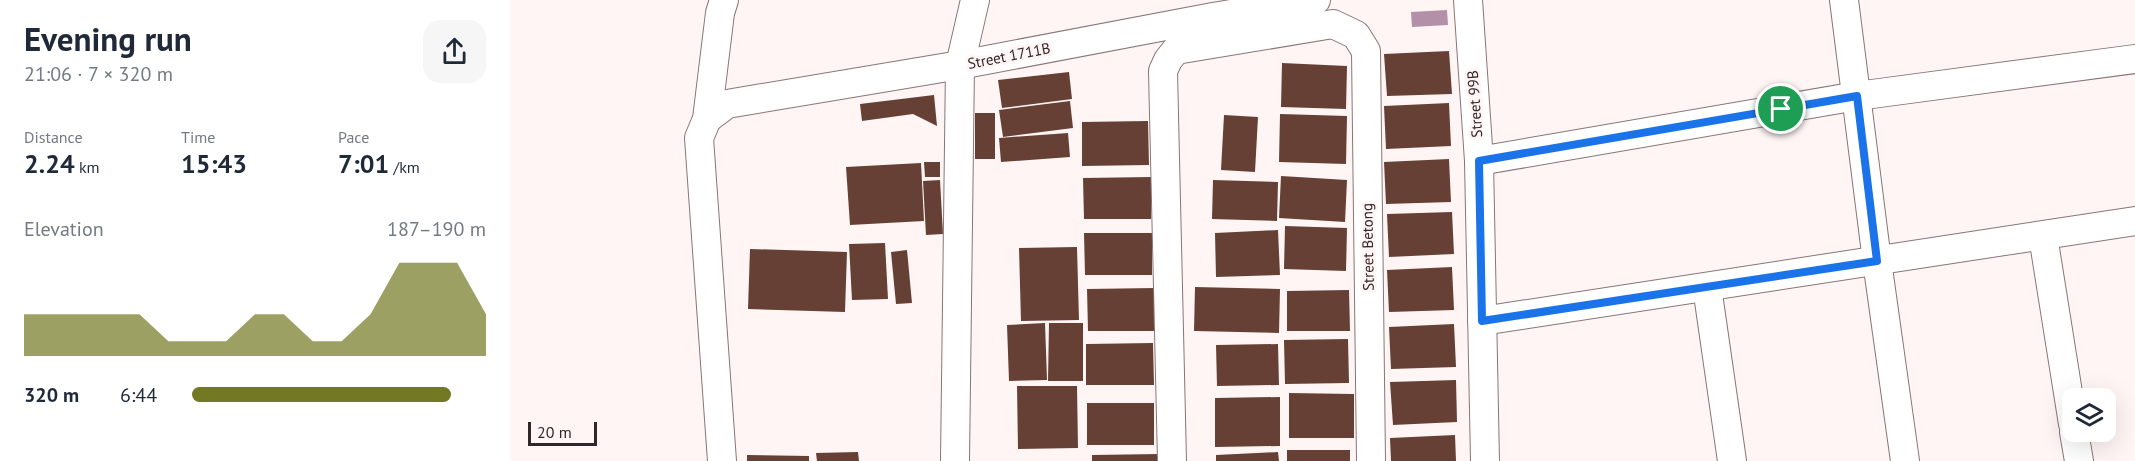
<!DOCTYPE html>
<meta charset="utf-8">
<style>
body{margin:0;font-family:"PT Sans",sans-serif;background:#f6f6f7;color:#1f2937;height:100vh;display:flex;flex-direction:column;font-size:22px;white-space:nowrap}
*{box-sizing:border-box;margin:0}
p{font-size:20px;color:#747a83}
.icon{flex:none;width:33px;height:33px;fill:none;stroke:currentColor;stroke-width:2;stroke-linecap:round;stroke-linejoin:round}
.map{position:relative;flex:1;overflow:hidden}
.details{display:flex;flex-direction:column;background:#fff;width:510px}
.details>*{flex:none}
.fabs{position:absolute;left:1552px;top:388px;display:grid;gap:12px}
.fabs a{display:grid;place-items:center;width:54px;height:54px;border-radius:12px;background:#fff;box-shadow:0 6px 24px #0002;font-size:30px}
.scale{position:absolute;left:18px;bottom:15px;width:69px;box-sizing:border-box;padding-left:6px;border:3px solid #302627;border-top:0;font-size:16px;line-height:21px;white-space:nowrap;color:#302627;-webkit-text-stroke:4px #fff5f5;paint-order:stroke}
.pin{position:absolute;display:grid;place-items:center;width:51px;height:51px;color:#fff;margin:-26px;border:3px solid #fff;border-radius:50%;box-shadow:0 2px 6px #0007}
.round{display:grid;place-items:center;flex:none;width:63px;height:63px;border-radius:18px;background:#f6f6f7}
.overview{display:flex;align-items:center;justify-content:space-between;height:102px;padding:0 24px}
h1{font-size:33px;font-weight:800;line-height:45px}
.metrics{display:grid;grid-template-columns:repeat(3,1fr);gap:9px;height:102px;padding:6px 24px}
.metrics div{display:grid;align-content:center}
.metrics b{font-size:26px;font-weight:800}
.metrics small{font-size:16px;font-weight:400}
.metrics p{font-size:16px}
.chart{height:168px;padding:12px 24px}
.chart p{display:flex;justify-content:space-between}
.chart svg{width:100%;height:108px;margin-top:6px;fill:#737922;opacity:.7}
ul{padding:0 24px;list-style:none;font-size:20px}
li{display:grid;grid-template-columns:96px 72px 1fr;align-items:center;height:45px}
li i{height:15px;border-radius:8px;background:#737922}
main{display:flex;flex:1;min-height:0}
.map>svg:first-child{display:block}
.water{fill:#b48fa8}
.building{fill:#664035}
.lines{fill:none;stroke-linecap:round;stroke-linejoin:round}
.minor-casing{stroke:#8a7475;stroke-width:30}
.minor{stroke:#fff;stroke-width:28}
.route-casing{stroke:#fff;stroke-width:12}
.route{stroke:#1a73e8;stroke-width:8}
.labels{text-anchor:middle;stroke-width:6;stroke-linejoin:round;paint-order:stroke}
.street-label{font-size:15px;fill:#302627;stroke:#fff5f5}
</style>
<main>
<section class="details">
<div class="overview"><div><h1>Evening run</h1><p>21:06 · 7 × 320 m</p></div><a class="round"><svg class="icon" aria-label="share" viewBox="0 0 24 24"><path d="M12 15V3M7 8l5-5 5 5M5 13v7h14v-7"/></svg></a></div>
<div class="metrics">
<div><p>Distance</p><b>2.24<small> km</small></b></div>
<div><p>Time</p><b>15:43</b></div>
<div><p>Pace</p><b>7:01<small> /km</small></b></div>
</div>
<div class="chart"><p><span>Elevation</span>187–190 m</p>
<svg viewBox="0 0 160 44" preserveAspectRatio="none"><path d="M0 44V27L10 27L20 27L30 27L40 27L50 38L60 38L70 38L80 27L90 27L100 38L110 38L120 27L130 6L140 6L150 6L160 27V44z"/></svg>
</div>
<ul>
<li><b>320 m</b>6:44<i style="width:88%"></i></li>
</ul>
</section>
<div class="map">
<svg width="1625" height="461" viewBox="0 0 1625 461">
<rect width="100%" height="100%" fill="#fff5f5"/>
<polygon class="water" points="937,10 938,25 902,27 901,12"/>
<g class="building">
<polygon points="939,51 942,94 877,96 874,54"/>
<polygon points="772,63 837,66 836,109 771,107"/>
<polygon points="559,72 562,99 492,108 488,80"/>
<polygon points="424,95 427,126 403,114 352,121 350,104"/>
<polygon points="560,101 563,128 493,137 489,110"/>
<polygon points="939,103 941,146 876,149 874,106"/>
<rect x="465" y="113" width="20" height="46"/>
<polygon points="770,114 837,116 836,164 769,162"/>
<polygon points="714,115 748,117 745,172 711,170"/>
<polygon points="638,121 639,165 572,166 572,122"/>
<polygon points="558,133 560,157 491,162 489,138"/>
<polygon points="939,159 941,202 876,204 874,162"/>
<polygon points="414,162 430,162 430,177 415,177"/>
<polygon points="411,163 414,221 340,225 336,167"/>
<polygon points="771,176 837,180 835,222 769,218"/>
<polygon points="641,177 641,219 574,219 573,178"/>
<polygon points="430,180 433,234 416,235 413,181"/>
<polygon points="703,180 768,182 767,221 702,219"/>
<polygon points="942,212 944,254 879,257 877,214"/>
<polygon points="775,226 837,228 836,271 774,269"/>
<polygon points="768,230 770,275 706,277 705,233"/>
<polygon points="574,233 642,233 642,275 575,275"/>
<polygon points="375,243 378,299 342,300 339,244"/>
<polygon points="567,247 569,320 511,321 509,248"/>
<polygon points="240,249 337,252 335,312 238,309"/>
<polygon points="397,250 402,303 386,304 381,252"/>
<polygon points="942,267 944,310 879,312 877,270"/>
<polygon points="685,287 770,289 769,333 684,331"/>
<polygon points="645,288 645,331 578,331 577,289"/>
<polygon points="839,290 840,331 777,331 777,291"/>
<polygon points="535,323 537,380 499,381 497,325"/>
<polygon points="539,323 573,323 573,381 538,381"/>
<polygon points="944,324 946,367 881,369 879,327"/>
<polygon points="838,339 839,383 775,384 774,340"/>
<polygon points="643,343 644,385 576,385 576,344"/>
<polygon points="768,344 769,385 707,386 706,345"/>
<polygon points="946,380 947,422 883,425 880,382"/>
<polygon points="507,386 567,386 568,448 508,449"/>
<polygon points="779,393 844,394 844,438 779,438"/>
<polygon points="770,397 770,446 705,447 705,398"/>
<rect x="577" y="403" width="67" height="42"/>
<polygon points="945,435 946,461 881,461 880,438"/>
<rect x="777" y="450" width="63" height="11"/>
<polygon points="348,452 349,461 307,461 306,453"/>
<polygon points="768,452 769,461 706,461 706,455"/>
<polygon points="649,454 649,461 582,461 582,455"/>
<polygon points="237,455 299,456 299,461 237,461"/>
</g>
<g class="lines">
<defs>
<g id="minor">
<polyline points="958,0 969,161 975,461"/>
<polyline points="1334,0 1367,261 1395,461"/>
<polyline points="197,119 217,104 450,65 703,17 806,0"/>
<polyline points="969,161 1347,96 1625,59"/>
<polyline points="1533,236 1563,424"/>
<polyline points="1197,287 1222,461"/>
<polyline points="972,321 1625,221"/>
<polyline points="1564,432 1569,461"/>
<polyline points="212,461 189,138 197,119 210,13 214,0"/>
<polyline points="445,461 450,65 465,0"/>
<polyline points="662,461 653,71 658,60 666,50 823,24 846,35 856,51 861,461"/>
</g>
</defs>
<use href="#minor" class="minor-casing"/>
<use href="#minor" class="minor"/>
</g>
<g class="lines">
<defs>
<polygon id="route" points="1347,96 1367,261 972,321 969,161"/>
</defs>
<use href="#route" class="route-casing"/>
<use href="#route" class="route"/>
</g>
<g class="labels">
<g class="street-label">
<text transform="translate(499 56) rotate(-11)" y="5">Street 1711B</text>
<text transform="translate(965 104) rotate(-94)" y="5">Street 99B</text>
<text transform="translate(858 247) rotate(-91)" y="5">Street Betong</text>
</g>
</g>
</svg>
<div class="fabs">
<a><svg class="icon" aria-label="layers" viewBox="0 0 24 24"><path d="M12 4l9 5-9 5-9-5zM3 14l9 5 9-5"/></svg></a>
</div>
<div class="scale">20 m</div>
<div class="pin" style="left:1271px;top:109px;background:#1e9e55"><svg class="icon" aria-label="arrive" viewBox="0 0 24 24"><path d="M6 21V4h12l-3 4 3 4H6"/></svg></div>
</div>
</main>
